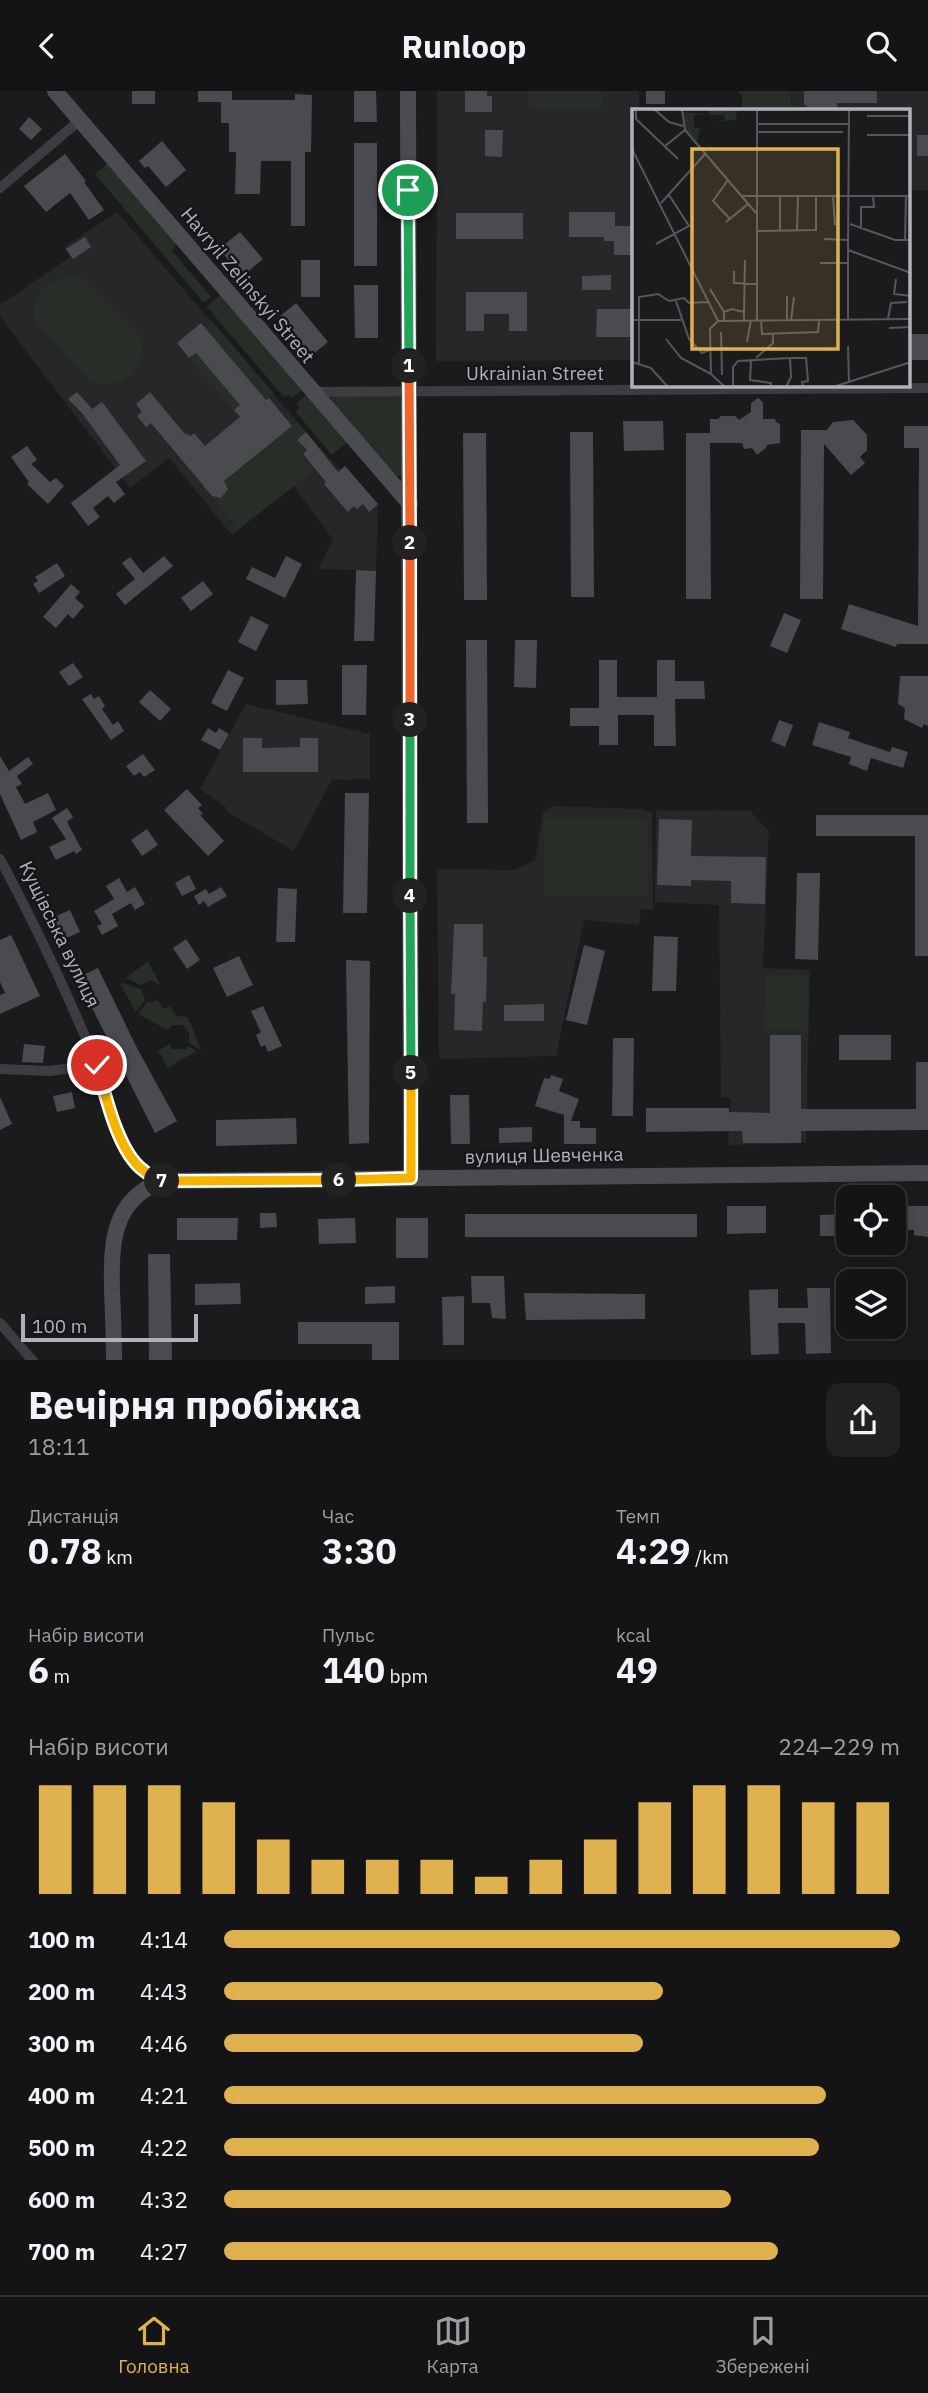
<!DOCTYPE html>
<html lang="uk">
<meta charset="utf-8">
<style>
body{margin:0;font-family:"IBM Plex Sans",sans-serif;background:#212123;color:#f1f3f6;height:100vh;display:flex;flex-direction:column;font-size:26px;white-space:nowrap}
*{box-sizing:border-box;margin:0}
p{font-size:23px;color:#9d9ea1}
.icon{flex:none;width:38px;height:38px;fill:none;stroke:currentColor;stroke-width:2;stroke-linecap:round;stroke-linejoin:round}
.map{position:relative;height:1269px;overflow:hidden}
.drawer{display:flex;flex-direction:column;background:#141416;flex:1}
.drawer>*{flex:none}
.tools{position:absolute;left:836px;top:1094px;display:grid;gap:14px}
.tools a{display:grid;place-items:center;width:70px;height:70px;border-radius:14px;background:#141416;box-shadow:0 4px 18px #0003,0 0 0 2px #333335;font-size:35px}
.scale{position:absolute;left:21px;bottom:18px;width:177px;box-sizing:border-box;padding-left:7px;border:4px solid #afb2bb;border-top:0;font-size:19px;line-height:24px;white-space:nowrap;color:#afb2bb;-webkit-text-stroke:5px #161618;paint-order:stroke}
.pin{position:absolute;display:grid;place-items:center;width:60px;height:60px;color:#fff;margin:-30px;border:4px solid #fff;border-radius:50%;box-shadow:0 2px 7px #0007}
.km{position:absolute;width:35px;height:35px;margin:-18px;border-radius:50%;background:#222;color:#fff;font-size:19px;line-height:35px;text-align:center}
.round{display:grid;place-items:center;flex:none;width:74px;height:74px;border-radius:14px;background:#212123}
.head{display:flex;align-items:center;justify-content:space-between;height:119px;padding:0 28px}
h1{font-size:38px;font-weight:800;line-height:52px}
.stats{display:grid;grid-template-columns:repeat(3,1fr);gap:10px;height:119px;padding:7px 28px}
.stats div{display:grid;align-content:center}
.stats b{font-size:35px;font-weight:800}
.stats small{font-size:19px;font-weight:400}
.stats p{font-size:19px}
.chart{height:196px;padding:14px 28px}
.chart p{display:flex;justify-content:space-between}
.chart svg{width:100%;height:126px;margin-top:7px;stroke:#e0b14f;stroke-width:6}
ul{padding:0 28px;list-style:none;font-size:23px}
li{display:grid;grid-template-columns:112px 84px 1fr;align-items:center;height:52px}
li i{height:18px;border-radius:9px;background:#e0b14f}
header{display:flex;justify-content:space-between;align-items:center;height:91px;padding:0 28px;background:#141416;font-size:32px;font-weight:800}
.tabs{display:flex;justify-content:space-around;align-items:center;height:98px;border-top:2px solid #333335;background:#141416;font-size:19px;color:#9d9ea1}
.tabs a{display:grid;justify-items:center;gap:4px}
.tabs .active{color:#e0b14f}
.map>svg:first-child{display:block}
.built{fill:#27272a}
.green{fill:#272e28}
.building{fill:#4a4b4f}
.lines{fill:none;stroke-linecap:round;stroke-linejoin:round}
.street{stroke:#3c3d41;stroke-width:10}
.secondary{stroke:#4a4c51;stroke-width:16}
.split-1-casing{stroke:#fff;stroke-width:14}
.split-2-casing{stroke:#fff;stroke-width:14}
.split-3-casing{stroke:#fff;stroke-width:14}
.split-4-casing{stroke:#fff;stroke-width:14}
.split-5-casing{stroke:#fff;stroke-width:14}
.split-6-casing{stroke:#fff;stroke-width:14}
.split-7-casing{stroke:#fff;stroke-width:14}
.split-8-casing{stroke:#fff;stroke-width:14}
.split-1{stroke:#22a559;stroke-width:9}
.split-2{stroke:#f0652b;stroke-width:9}
.split-3{stroke:#f0652b;stroke-width:9}
.split-4{stroke:#22a559;stroke-width:9}
.split-5{stroke:#22a559;stroke-width:9}
.split-6{stroke:#f5b400;stroke-width:9}
.split-7{stroke:#f5b400;stroke-width:9}
.split-8{stroke:#f5b400;stroke-width:9}
.labels{text-anchor:middle;stroke-width:5;stroke-linejoin:round;paint-order:stroke}
.street-label{font-size:19px;fill:#afb2bb;stroke:#161618}
.inset-road{fill:none;stroke:#56575c;stroke-width:2}
.view{fill:#e0b14f;fill-opacity:0.15;stroke:#e0b14f;stroke-width:3.5}
.inset-edge{fill:none;stroke:#afb2bb;stroke-width:3.5}
</style>
<header><svg class="icon" aria-label="back" viewBox="0 0 24 24"><path d="M15 5l-7 7 7 7"/></svg>Runloop<svg class="icon" aria-label="search" viewBox="0 0 24 24"><circle cx="10" cy="10" r="6"/><path d="M15 15l6 6"/></svg></header>
<div class="map">
<svg width="928" height="1270" viewBox="0 0 928 1270">
<rect width="100%" height="100%" fill="#1b1b1d"/>
<g class="built">
<polygon points="437,0 639,0 639,19 634,19 634,269 436,270"/>
<polygon points="790,0 928,0 928,99 909,99 909,19 806,19 806,15 794,15 791,12"/>
<polygon points="117,121 313,349 340,379 345,375 378,413 376,480 318,478 333,449 294,395 232,444 169,367 130,397 0,225 0,214 70,166 64,156"/>
<polygon points="246,613 370,643 370,688 332,689 294,760 226,720 227,717 200,698"/>
<polygon points="552,715 641,718 652,722 653,819 641,818 639,834 584,829 556,965 439,968 437,778 514,779 535,769 543,722"/>
<polygon points="656,719 750,720 769,740 763,877 810,879 806,1052 728,1054 731,1007 721,1006 719,814 655,811"/>
</g>
<g class="green">
<rect x="529" y="0" width="73" height="17"/>
<polygon points="738,0 790,0 791,12 794,15 807,15 806,19 742,19 742,5"/>
<polygon points="109,71 177,151 172,160 211,206 204,212 95,83"/>
<path d="M73,185L85,188C97,202 110,215 122,228C127,233 134,239 138,244C146,259 139,279 125,288C113,295 101,294 89,288L36,231C30,204 48,188 73,185Z"/>
<polygon points="221,203 302,299 292,307 288,304 284,306 207,216"/>
<polygon points="211,229 274,303 266,309 204,236"/>
<polygon points="196,262 240,314 234,319 189,267"/>
<polygon points="306,304 347,351 332,364 296,321 299,316 297,312"/>
<polygon points="397,305 401,308 402,384 393,386 330,310 332,306"/>
<polygon points="297,331 306,341 298,349 304,357 299,362 314,380 238,438 212,405 221,407 227,398 224,390"/>
<rect x="544" y="727" width="103" height="77"/>
<polygon points="148,870 161,895 151,889 141,894 126,887"/>
<polygon points="765,885 808,886 808,940 764,939"/>
<polygon points="123,892 141,898 145,909 136,921 120,893"/>
<polygon points="158,909 163,918 170,915 176,925 188,926 201,959 189,952 189,942 183,934 172,934 168,939 138,923 148,910 151,912"/>
<polygon points="169,953 172,958 186,958 188,955 196,960 168,977 158,960"/>
</g>
<g class="building">
<rect x="132" y="0" width="23" height="13"/>
<polygon points="198,0 232,0 232,9 295,9 295,3 312,4 311,61 305,61 305,135 291,135 291,70 261,70 260,103 235,103 236,61 229,61 229,32 221,32 221,11 198,11"/>
<polygon points="354,0 376,0 377,31 354,31"/>
<polygon points="465,0 487,0 487,5 492,5 492,21 465,21"/>
<rect x="646" y="0" width="19" height="13"/>
<polygon points="804,0 877,0 877,12 837,12 837,19 807,19 807,14 804,14"/>
<polygon points="29,26 42,38 31,49 19,38"/>
<polygon points="485,39 503,39 502,66 485,65"/>
<rect x="917" y="44" width="11" height="21"/>
<polygon points="162,50 186,79 166,96 148,75 145,77 139,70"/>
<rect x="354" y="52" width="23" height="123"/>
<polygon points="65,63 86,90 84,91 104,119 89,129 70,102 46,121 24,95"/>
<polygon points="569,121 615,121 615,135 634,135 634,164 614,164 614,150 604,150 604,146 569,146"/>
<rect x="456" y="122" width="67" height="26"/>
<polygon points="240,141 263,168 243,185 219,158"/>
<polygon points="85,146 91,156 73,168 66,158"/>
<rect x="301" y="169" width="19" height="37"/>
<polygon points="611,184 611,199 582,199 582,185"/>
<polygon points="354,194 378,194 378,247 355,247"/>
<polygon points="466,201 527,201 527,240 509,240 509,223 484,223 484,240 466,240"/>
<polygon points="296,212 328,251 310,266 278,227"/>
<polygon points="597,218 634,218 634,246 596,246"/>
<polygon points="201,232 266,309 269,307 292,335 224,390 228,398 221,407 212,405 151,332 146,336 137,325 142,321 136,313 150,301 184,342 191,345 194,342 205,355 240,326 234,319 240,314 196,262 189,267 177,252"/>
<rect x="909" y="243" width="19" height="26"/>
<polygon points="77,301 92,318 102,311 146,370 116,391 125,403 114,412 108,405 93,417 100,426 88,435 71,412 120,374 82,322 68,308"/>
<polygon points="758,307 763,311 763,328 775,328 776,331 780,333 780,352 767,354 766,357 757,364 752,357 744,358 742,352 710,352 711,508 686,508 686,342 710,342 710,328 718,328 721,325 735,325 739,329 751,321 751,312"/>
<polygon points="853,329 867,344 867,359 860,366 865,372 851,384 824,353 823,508 800,508 801,339 827,339 833,331"/>
<polygon points="623,330 663,330 664,359 624,360"/>
<polygon points="904,335 928,335 928,553 897,553 896,556 841,538 849,513 918,535 919,357 904,357"/>
<polygon points="306,341 338,381 345,375 378,413 369,421 363,413 357,418 354,415 348,421 324,393 326,391 303,363 307,359 297,349"/>
<polygon points="570,341 593,341 594,506 571,506"/>
<polygon points="463,342 486,342 487,509 464,509"/>
<polygon points="27,355 37,369 31,373 50,391 56,387 64,395 48,413 27,393 29,391 11,366"/>
<polygon points="164,465 173,475 125,514 116,503 135,488 122,472 130,466 143,482"/>
<polygon points="286,465 302,473 285,507 246,488 252,476 275,487"/>
<polygon points="57,472 65,485 39,502 33,493 38,490 35,486"/>
<polygon points="356,479 376,480 374,550 354,550"/>
<polygon points="203,490 213,503 191,520 181,507"/>
<polygon points="71,493 80,501 75,507 84,515 73,528 68,523 56,537 43,526"/>
<polygon points="784,522 801,529 787,562 770,555"/>
<polygon points="251,525 269,534 256,560 238,551"/>
<polygon points="466,549 487,549 488,732 467,732"/>
<polygon points="515,549 537,549 536,597 514,596"/>
<polygon points="599,569 617,569 617,606 657,606 657,569 675,569 675,590 704,590 705,608 675,608 676,655 654,655 654,624 618,624 618,654 599,654 599,635 570,635 570,617 599,617"/>
<polygon points="73,572 83,586 69,595 59,581"/>
<polygon points="342,574 367,574 366,624 342,624"/>
<polygon points="228,579 244,587 227,620 211,612"/>
<polygon points="900,585 928,585 928,635 924,633 922,637 904,628 905,617 898,613"/>
<polygon points="276,589 307,589 308,613 276,614"/>
<polygon points="150,599 171,618 160,630 139,611"/>
<polygon points="91,603 94,608 99,605 105,615 102,618 113,634 118,630 124,640 111,649 82,608"/>
<polygon points="779,629 793,634 785,656 771,650"/>
<polygon points="819,631 850,641 848,647 890,661 892,656 908,661 903,677 871,667 867,680 849,673 851,666 812,654"/>
<polygon points="208,637 216,642 219,637 229,643 220,659 201,649"/>
<polygon points="243,647 262,647 262,657 300,656 300,647 318,647 318,681 243,681"/>
<polygon points="143,663 155,679 144,686 140,681 134,685 126,675"/>
<polygon points="0,665 9,680 28,666 33,673 17,685 22,693 16,696 25,713 48,702 56,719 33,731 37,741 21,749 0,703"/>
<polygon points="187,698 202,714 198,717 203,723 200,724 224,750 208,765 164,719"/>
<polygon points="345,702 369,702 367,822 343,822"/>
<polygon points="67,717 73,726 67,731 82,759 76,763 74,760 56,769 49,756 66,748 52,727"/>
<polygon points="816,724 928,724 928,865 915,865 915,745 816,745"/>
<polygon points="659,728 692,729 691,765 766,766 765,813 731,812 731,790 691,789 691,795 657,794"/>
<polygon points="147,738 158,754 142,765 131,749"/>
<polygon points="797,782 820,782 818,869 795,868"/>
<polygon points="189,784 196,798 182,805 175,792"/>
<polygon points="119,787 127,801 135,796 145,813 135,819 131,812 112,823 118,835 102,844 97,835 102,833 94,820 114,808 106,795"/>
<polygon points="221,796 227,805 208,816 204,810 199,814 194,805 206,798 209,803"/>
<polygon points="278,797 297,798 295,851 276,851"/>
<polygon points="70,819 80,841 62,849 52,827"/>
<polygon points="454,833 483,833 483,866 487,866 486,911 483,911 482,940 454,939 455,903 451,903"/>
<polygon points="11,844 40,905 0,923 0,904 5,902 0,891 0,849"/>
<polygon points="654,845 678,846 676,900 652,900"/>
<polygon points="186,848 200,869 187,878 173,857"/>
<polygon points="584,854 605,860 587,934 566,929"/>
<polygon points="239,865 253,894 227,906 213,877"/>
<polygon points="346,869 370,870 369,1052 349,1053"/>
<polygon points="98,877 137,957 177,1030 155,1042 77,887"/>
<polygon points="544,913 544,930 504,930 504,914"/>
<polygon points="263,915 282,955 268,961 265,954 261,956 256,944 261,941 251,920"/>
<polygon points="770,944 801,944 801,1018 916,1018 916,971 928,971 928,1039 801,1040 801,1052 743,1052 742,1040 646,1041 646,1017 729,1017 729,1021 770,1022"/>
<rect x="839" y="944" width="52" height="25"/>
<polygon points="613,947 634,947 633,1025 612,1025"/>
<polygon points="24,953 45,955 43,972 22,971"/>
<polygon points="551,984 563,988 559,1000 579,1008 571,1030 580,1030 580,1037 596,1037 596,1053 564,1053 564,1024 535,1015 544,987 550,988"/>
<polygon points="72,1001 75,1017 57,1021 53,1005"/>
<polygon points="450,1004 469,1004 470,1053 451,1053"/>
<polygon points="0,1006 12,1033 0,1039"/>
<polygon points="296,1027 297,1053 216,1055 216,1029"/>
<polygon points="532,1036 532,1051 499,1052 499,1037"/>
<polygon points="727,1115 766,1115 766,1142 727,1143"/>
<polygon points="894,1115 928,1115 928,1146 914,1144 914,1139 894,1139"/>
<polygon points="260,1122 276,1122 277,1136 260,1137"/>
<rect x="465" y="1123" width="232" height="23"/>
<polygon points="849,1123 849,1145 820,1145 820,1124"/>
<polygon points="177,1127 238,1127 237,1149 177,1149"/>
<polygon points="355,1127 356,1152 319,1153 318,1128"/>
<rect x="396" y="1127" width="32" height="40"/>
<polygon points="148,1163 170,1163 172,1270 149,1270"/>
<polygon points="471,1185 504,1185 506,1228 492,1227 490,1212 472,1212"/>
<polygon points="240,1192 241,1213 195,1214 195,1193"/>
<polygon points="395,1195 395,1212 365,1213 365,1196"/>
<polygon points="807,1197 830,1197 831,1262 806,1263 805,1232 778,1232 779,1263 751,1264 749,1199 778,1198 778,1217 808,1217"/>
<polygon points="524,1202 645,1203 645,1228 526,1229"/>
<polygon points="464,1205 464,1254 443,1254 442,1206"/>
<polygon points="298,1231 399,1231 399,1270 372,1270 372,1253 298,1253"/>
</g>
<g class="lines">
<g class="street">
<polyline points="0,97 80,29"/>
<polyline points="311,301 928,297"/>
<path d="M0,768C35,833 66,899 94,967C108,1002 111,1041 135,1071C142,1080 152,1084 161,1090"/>
<polyline points="0,978 49,980 97,974"/>
<polyline points="0,1232 33,1270"/>
</g>
<g class="secondary">
<polyline points="55,0 410,413"/>
<polyline points="408,0 411,1087"/>
<path d="M114,1270C114,1246 113,1222 112,1199C111,1152 112,1110 161,1090L928,1082"/>
</g>
</g>
<g class="lines">
<defs>
<polyline id="split-1" points="408,99 409,275"/>
<polyline id="split-2" points="409,275 410,452"/>
<polyline id="split-3" points="410,452 410,629"/>
<polyline id="split-4" points="410,629 410,805"/>
<polyline id="split-5" points="410,805 411,982"/>
<polyline id="split-6" points="339,1089 411,1087 411,982"/>
<polyline id="split-7" points="162,1090 339,1089"/>
<path id="split-8" d="M97,974C105,1003 118,1061 143,1079C148,1084 156,1087 162,1090"/>
</defs>
<use href="#split-1" class="split-1-casing"/>
<use href="#split-2" class="split-2-casing"/>
<use href="#split-3" class="split-3-casing"/>
<use href="#split-4" class="split-4-casing"/>
<use href="#split-5" class="split-5-casing"/>
<use href="#split-6" class="split-6-casing"/>
<use href="#split-7" class="split-7-casing"/>
<use href="#split-8" class="split-8-casing"/>
<use href="#split-1" class="split-1"/>
<use href="#split-2" class="split-2"/>
<use href="#split-3" class="split-3"/>
<use href="#split-4" class="split-4"/>
<use href="#split-5" class="split-5"/>
<use href="#split-6" class="split-6"/>
<use href="#split-7" class="split-7"/>
<use href="#split-8" class="split-8"/>
</g>
<g class="labels">
<g class="street-label">
<text transform="translate(248 194) rotate(50)" y="7">Havryil Zelinskyi Street</text>
<text x="535" y="289">Ukrainian Street</text>
<text transform="translate(60 843) rotate(64)" y="7">Кущівська вулиця</text>
<text transform="translate(544 1064) rotate(-1)" y="7">вулиця Шевченка</text>
</g>
</g>
<g transform="translate(632 18)">
<rect width="278" height="278" fill="#1b1b1d"/>
<path d="M77,0H103L105,11L77,13L93,11L92,6H77ZM51,3L73,5L62,6V19H68L70,11L65,33L72,41L54,21Z" fill="#272e28"/>
<path class="inset-road" d="M4,0V10L46,50M22,0L37,13L51,17M50,0L53,21L124,104M125,0V211M217,0L216,141L279,164M235,7H279M125,15H217M125,23H211M235,26H279M33,37L53,21M0,40L86,212M96,71L81,92L98,110M109,87H279M148,87V122M201,87L203,116M29,94L73,45M94,113L116,95M218,115L263,131H279M229,119V98H242L241,87M125,122L184,121V88M165,122L166,87M192,130L216,131M273,132L274,87M24,135L57,117L37,86M216,142V210M188,154H216M102,162V174L125,175M264,170L262,185L279,187M78,180L92,203M44,192L57,230L70,244L77,241M112,203L113,151M256,210L259,194L275,193M0,211H49M129,211L130,225L186,223L187,212M155,211V187M159,211L162,188M86,212L279,210M86,212L78,220L79,265L93,278M92,212V203L100,200L112,203V212M257,219L279,218M89,223L90,266M34,230L49,249L79,265M115,233L119,211M216,237L217,273M124,249L141,234V225M158,249H174L176,272L170,273L171,278M119,252L118,271L139,274V278M0,253L19,259L36,278M7,254V188L26,185L37,192L52,189L57,194L76,193M101,278V258L106,252L158,249L159,268L154,278M201,278L279,253"/>
<path class="view" d="M60,40H206V240H60Z"/>
<rect width="278" height="278" class="inset-edge"/>
</g>
</svg>
<div class="tools">
<a><svg class="icon" aria-label="locate" viewBox="0 0 24 24"><circle cx="12" cy="12" r="6"/><path d="M12 2v4M12 18v4M2 12h4M18 12h4"/></svg></a>
<a><svg class="icon" aria-label="layers" viewBox="0 0 24 24"><path d="M12 4l9 5-9 5-9-5zM3 14l9 5 9-5"/></svg></a>
</div>
<div class="scale">100 m</div>
<div class="pin" style="left:408px;top:99px;background:#1e9e55"><svg class="icon" aria-label="arrive" viewBox="0 0 24 24"><path d="M6 21V4h12l-3 4 3 4H6"/></svg></div>
<div class="pin" style="left:97px;top:974px;background:#d93025"><svg class="icon" aria-label="check" viewBox="0 0 24 24"><path d="M5 12l5 5 9-10"/></svg></div>
<b class="km" style="left:409px;top:275px">1</b>
<b class="km" style="left:410px;top:452px">2</b>
<b class="km" style="left:410px;top:629px">3</b>
<b class="km" style="left:410px;top:805px">4</b>
<b class="km" style="left:411px;top:982px">5</b>
<b class="km" style="left:339px;top:1089px">6</b>
<b class="km" style="left:162px;top:1090px">7</b>
</div>
<section class="drawer">
<div class="head"><div><h1>Вечірня пробіжка</h1><p>18:11</p></div><a class="round"><svg class="icon" aria-label="share" viewBox="0 0 24 24"><path d="M12 15V3M7 8l5-5 5 5M5 13v7h14v-7"/></svg></a></div>
<div class="stats">
<div><p>Дистанція</p><b>0.78<small> km</small></b></div>
<div><p>Час</p><b>3:30</b></div>
<div><p>Темп</p><b>4:29<small> /km</small></b></div>
</div>
<div class="stats">
<div><p>Набір висоти</p><b>6<small> m</small></b></div>
<div><p>Пульс</p><b>140<small> bpm</small></b></div>
<div><p>kcal</p><b>49</b></div>
</div>
<div class="chart"><p><span>Набір висоти</span>224–229 m</p>
<svg viewBox="0 0 160 44" preserveAspectRatio="none"><path d="M5 44V6M15 44V6M25 44V6M35 44V12M45 44V25M55 44V32M65 44V32M75 44V32M85 44V38M95 44V32M105 44V25M115 44V12M125 44V6M135 44V6M145 44V12M155 44V12"/></svg>
</div>
<ul>
<li><b>100 m</b>4:14<i style="width:100%"></i></li>
<li><b>200 m</b>4:43<i style="width:65%"></i></li>
<li><b>300 m</b>4:46<i style="width:62%"></i></li>
<li><b>400 m</b>4:21<i style="width:89%"></i></li>
<li><b>500 m</b>4:22<i style="width:88%"></i></li>
<li><b>600 m</b>4:32<i style="width:75%"></i></li>
<li><b>700 m</b>4:27<i style="width:82%"></i></li>
</ul>
</section>
<nav class="tabs">
<a class="active"><svg class="icon" aria-label="home" viewBox="0 0 24 24"><path d="M3 11l9-7 9 7M6 9v11h12V9"/></svg>Головна</a>
<a><svg class="icon" aria-label="map" viewBox="0 0 24 24"><path d="M3 6l6-2 6 2 6-2v14l-6 2-6-2-6 2zM9 4v14M15 6v14"/></svg>Карта</a>
<a><svg class="icon" aria-label="saved" viewBox="0 0 24 24"><path d="M7 4h10v16l-5-4-5 4z"/></svg>Збережені</a>
</nav>
